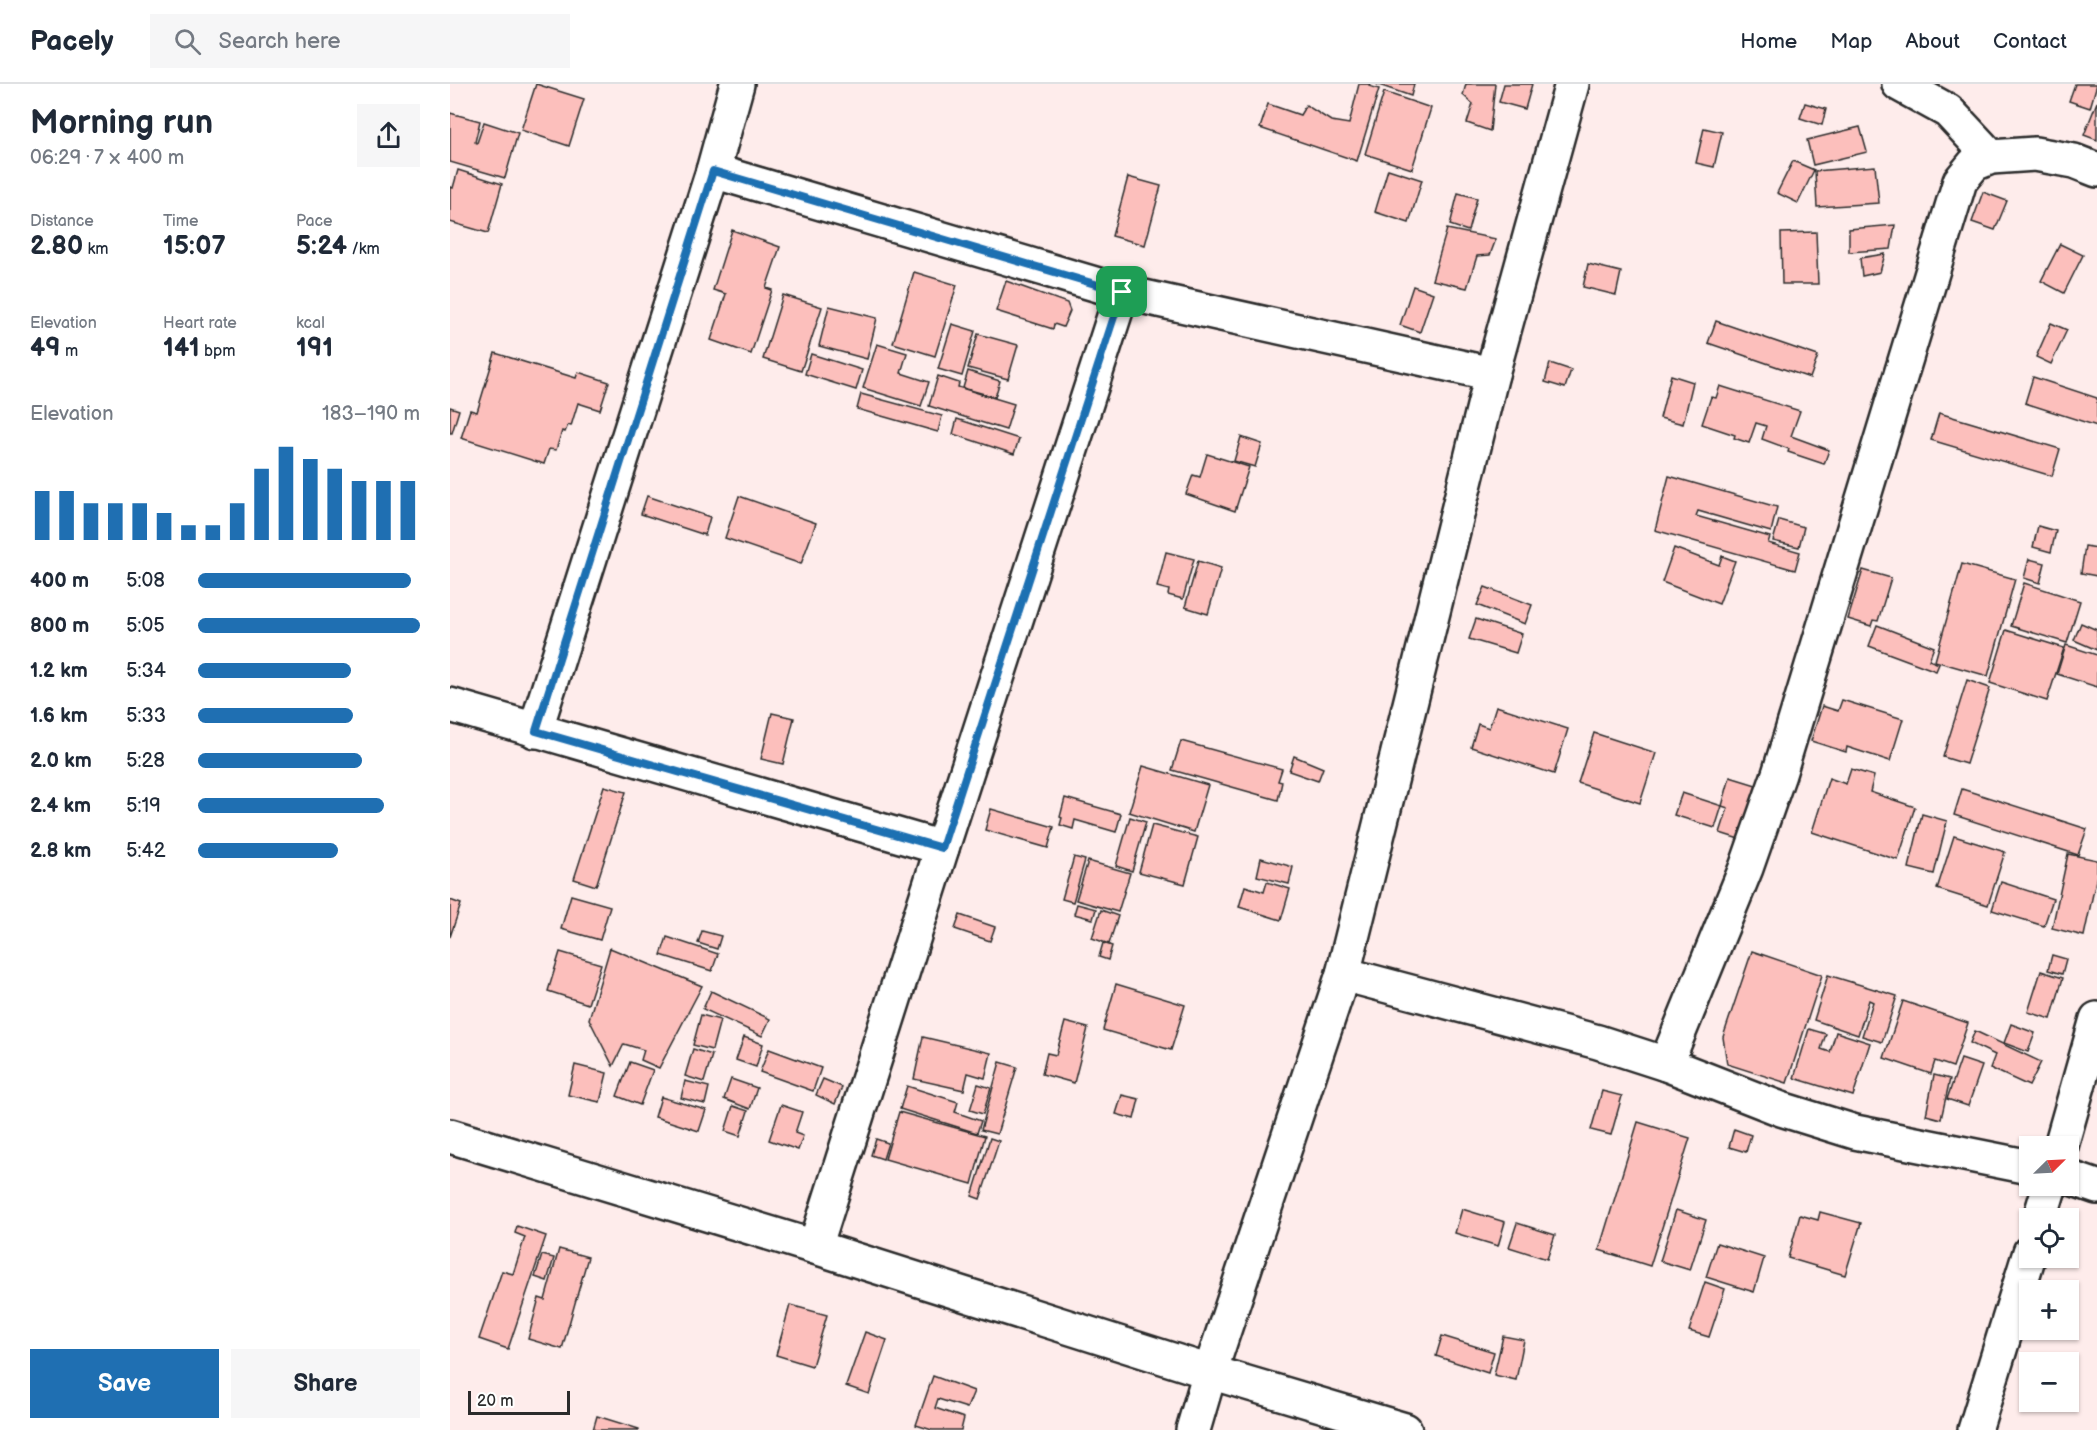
<!DOCTYPE html>
<meta charset="utf-8">
<style>
body{margin:0;font-family:"Balsamiq Sans",sans-serif;background:#f6f6f7;color:#1f2937;height:100vh;display:flex;flex-direction:column;font-size:22px;white-space:nowrap}
*{box-sizing:border-box;margin:0}
p{font-size:20px;color:#747a83}
.icon{flex:none;width:33px;height:33px;fill:none;stroke:currentColor;stroke-width:2;stroke-linecap:round;stroke-linejoin:round}
.map{position:relative;flex:1;overflow:hidden}
.side{display:flex;flex-direction:column;background:#fff;width:450px}
.side>*{flex:none}
.needle{width:39px;rotate:66deg}
.controls{position:absolute;left:1569px;top:1052px;display:grid;gap:12px}
.controls a{display:grid;place-items:center;width:60px;height:60px;border-radius:0px;background:#fff;box-shadow:0 2px 4px #0004;font-size:30px}
.scale{position:absolute;left:18px;bottom:15px;width:102px;box-sizing:border-box;padding-left:6px;border:3px solid #2b2b2b;border-top:0;font-size:16px;line-height:21px;white-space:nowrap;color:#2b2b2b;-webkit-text-stroke:4px #fff;paint-order:stroke}
.pin{position:absolute;display:grid;place-items:center;width:51px;height:51px;color:#fff;margin:-26px;border-radius:12px;box-shadow:0 3px 9px #0006}
.round{display:grid;place-items:center;flex:none;width:63px;height:63px;border-radius:0px;background:#f6f6f7}
.head{display:flex;align-items:center;justify-content:space-between;height:102px;padding:0 30px}
h1{font-size:33px;font-weight:700;line-height:45px}
.figures{display:grid;grid-template-columns:repeat(3,1fr);gap:9px;height:102px;padding:6px 30px}
.figures div{display:grid;align-content:center}
.figures b{font-size:26px;font-weight:700}
.figures small{font-size:16px;font-weight:400}
.figures p{font-size:16px}
.chart{height:168px;padding:12px 30px}
.chart p{display:flex;justify-content:space-between}
.chart svg{width:100%;height:108px;margin-top:6px;stroke:#1f6fb2;stroke-width:6}
.action{display:flex;gap:12px;margin-top:auto;padding:12px 30px}
.action a{flex:1;height:69px;border-radius:0px;background:#1f6fb2;color:#fff;font-size:24px;font-weight:700;line-height:69px;text-align:center}
.action a+a{background:#f6f6f7;color:#1f2937}
ul{padding:0 30px;list-style:none;font-size:20px}
li{display:grid;grid-template-columns:96px 72px 1fr;align-items:center;height:45px}
li i{height:15px;border-radius:8px;background:#1f6fb2}
header{display:flex;align-items:center;gap:36px;box-sizing:border-box;height:84px;padding:0 30px;background:#fff;border-bottom:2px solid #e0e1e3}
header strong{font-size:28px}
nav{display:flex;gap:33px;margin-inline-start:auto;font-size:21px}
.search{width:420px;height:54px;background:#f6f6f7;display:flex;align-items:center;gap:15px;box-sizing:border-box;padding:0 21px;border-radius:0px;color:#747a83;font-size:22px}
main{display:flex;flex:1;min-height:0}
.map>svg:first-child{display:block}
.building{fill:#fcbfbc;stroke:#2b2b2b;stroke-width:1.5}
.lines{fill:none;stroke-linecap:round;stroke-linejoin:round}
.minor-casing{stroke:#2b2b2b;stroke-width:38}
.minor{stroke:#fff;stroke-width:33}
.route-casing{stroke:#fff;stroke-width:12}
.route{stroke:#1f6fb2;stroke-width:8}
</style>
<header>
<strong>Pacely</strong>
<div class="search"><svg class="icon" aria-label="search" viewBox="0 0 24 24"><circle cx="10" cy="10" r="6"/><path d="M15 15l6 6"/></svg>Search here</div>
<nav><a>Home</a><a>Map</a><a>About</a><a>Contact</a></nav>
</header>
<main>
<section class="side">
<div class="head"><div><h1>Morning run</h1><p>06:29 · 7 × 400 m</p></div><a class="round"><svg class="icon" aria-label="share" viewBox="0 0 24 24"><path d="M12 15V3M7 8l5-5 5 5M5 13v7h14v-7"/></svg></a></div>
<div class="figures">
<div><p>Distance</p><b>2.80<small> km</small></b></div>
<div><p>Time</p><b>15:07</b></div>
<div><p>Pace</p><b>5:24<small> /km</small></b></div>
</div>
<div class="figures">
<div><p>Elevation</p><b>49<small> m</small></b></div>
<div><p>Heart rate</p><b>141<small> bpm</small></b></div>
<div><p>kcal</p><b>191</b></div>
</div>
<div class="chart"><p><span>Elevation</span>183–190 m</p>
<svg viewBox="0 0 160 44" preserveAspectRatio="none"><path d="M5 44V24M15 44V24M25 44V29M35 44V29M45 44V29M55 44V33M65 44V38M75 44V38M85 44V29M95 44V15M105 44V6M115 44V11M125 44V15M135 44V20M145 44V20M155 44V20"/></svg>
</div>
<ul>
<li><b>400 m</b>5:08<i style="width:96%"></i></li>
<li><b>800 m</b>5:05<i style="width:100%"></i></li>
<li><b>1.2 km</b>5:34<i style="width:69%"></i></li>
<li><b>1.6 km</b>5:33<i style="width:70%"></i></li>
<li><b>2.0 km</b>5:28<i style="width:74%"></i></li>
<li><b>2.4 km</b>5:19<i style="width:84%"></i></li>
<li><b>2.8 km</b>5:42<i style="width:63%"></i></li>
</ul>
<div class="action"><a>Save</a><a>Share</a></div>
</section>
<div class="map">
<svg width="1647" height="1346" viewBox="0 0 1647 1346">
<rect width="100%" height="100%" fill="#feeceb"/>
<filter id="ink" filterUnits="userSpaceOnUse"><feTurbulence type="fractalNoise" baseFrequency=".0167" numOctaves="2"/><feDisplacementMap in="SourceGraphic" scale="12" xChannelSelector="R" yChannelSelector="G"/><feConvolveMatrix kernelMatrix="1 2 1 2 8 2 1 2 1" color-interpolation-filters="sRGB"/></filter>
<g filter="url(#ink)">
<g class="building">
<polygon points="86,0 134,15 119,62 71,46"/>
<polygon points="909,0 920,0 919,2 929,5 907,77 810,44 818,20 850,31 856,21 881,37 899,40"/>
<polygon points="926,0 964,0 961,12"/>
<polygon points="1016,0 1045,0 1040,47 1017,39 1023,20 1013,11"/>
<polygon points="1054,0 1082,0 1075,25 1049,18"/>
<polygon points="1625,0 1647,0 1640,24 1619,17"/>
<polygon points="934,8 981,24 962,85 915,70"/>
<polygon points="1647,18 1647,56 1634,51"/>
<polygon points="1355,19 1376,25 1372,41 1350,34"/>
<polygon points="0,29 30,37 25,58 27,59 34,38 68,49 55,94 0,78"/>
<polygon points="1410,43 1417,68 1363,81 1357,56"/>
<polygon points="1254,44 1272,48 1264,83 1246,79"/>
<polygon points="1343,77 1364,86 1348,119 1327,109"/>
<polygon points="1425,82 1429,119 1367,123 1365,87"/>
<polygon points="938,85 972,96 959,139 925,128"/>
<polygon points="8,86 52,100 38,149 0,138 0,103 3,104"/>
<polygon points="678,93 711,102 695,161 662,152"/>
<polygon points="1533,108 1557,117 1545,146 1522,138"/>
<polygon points="1008,109 1027,114 1018,147 1000,141"/>
<polygon points="1445,141 1441,165 1399,168 1399,145"/>
<polygon points="997,145 1046,155 1040,171 1027,172 1017,204 982,196"/>
<polygon points="282,146 330,163 316,204 322,206 301,270 261,256 276,210 263,206"/>
<polygon points="1366,148 1368,200 1332,200 1331,149"/>
<polygon points="1610,160 1633,171 1614,209 1591,197"/>
<polygon points="1435,170 1430,188 1412,192 1410,174"/>
<polygon points="1138,180 1171,188 1166,211 1133,203"/>
<polygon points="464,188 507,201 485,272 443,259"/>
<polygon points="556,197 617,219 620,227 613,243 604,240 603,245 546,227"/>
<polygon points="963,202 983,209 970,248 950,241"/>
<polygon points="333,211 372,223 351,287 313,275"/>
<polygon points="379,222 427,234 417,275 369,262"/>
<polygon points="1266,237 1368,272 1360,294 1258,259"/>
<polygon points="1601,239 1617,246 1601,280 1586,273"/>
<polygon points="502,240 525,247 512,292 488,285"/>
<polygon points="528,250 568,261 558,295 518,284"/>
<polygon points="427,260 457,269 451,289 479,298 471,322 413,304"/>
<polygon points="45,269 126,294 128,288 159,298 150,326 128,319 121,342 118,341 115,348 112,347 106,366 99,365 94,380 11,354 20,326 27,328"/>
<polygon points="361,270 412,286 406,306 355,290"/>
<polygon points="1100,279 1121,286 1115,304 1095,298"/>
<polygon points="518,287 550,297 545,313 513,304"/>
<polygon points="1221,291 1243,298 1233,340 1210,334"/>
<polygon points="488,292 509,299 508,303 564,320 556,346 479,322"/>
<polygon points="1583,293 1647,314 1647,342 1575,319"/>
<polygon points="1270,302 1350,327 1341,352 1379,366 1374,380 1338,368 1339,365 1312,355 1316,342 1306,339 1299,359 1284,354 1285,351 1252,340 1261,313 1266,314"/>
<polygon points="411,310 492,332 488,348 407,325"/>
<polygon points="0,323 9,326 2,349 0,349"/>
<polygon points="1489,329 1610,365 1602,392 1481,356"/>
<polygon points="507,335 569,355 564,370 503,350"/>
<polygon points="791,353 812,360 805,383 784,377"/>
<polygon points="757,370 799,383 785,427 736,410 743,391 750,393"/>
<polygon points="1219,392 1327,423 1321,448 1248,427 1246,432 1320,453 1318,459 1350,468 1345,486 1205,446"/>
<polygon points="197,412 260,433 255,451 191,430"/>
<polygon points="289,412 366,439 351,480 275,454"/>
<polygon points="1329,436 1354,443 1349,463 1323,457"/>
<polygon points="1588,442 1606,447 1601,468 1583,463"/>
<polygon points="1635,462 1647,464 1647,492 1631,489"/>
<polygon points="1224,464 1269,481 1272,472 1285,477 1269,520 1212,498"/>
<polygon points="716,468 744,475 733,515 718,511 719,506 707,503"/>
<polygon points="1579,475 1595,479 1590,499 1574,494"/>
<polygon points="748,477 771,484 758,530 735,523"/>
<polygon points="1512,480 1565,495 1538,592 1485,577"/>
<polygon points="1413,486 1441,494 1428,537 1423,536 1421,542 1398,535"/>
<polygon points="1574,499 1630,517 1617,559 1561,542"/>
<polygon points="1035,503 1082,521 1075,540 1027,521"/>
<polygon points="1026,535 1072,550 1066,569 1019,555"/>
<polygon points="1631,539 1647,546 1647,566 1624,556"/>
<polygon points="1427,541 1484,563 1479,576 1489,580 1486,587 1419,562"/>
<polygon points="1556,546 1614,564 1597,617 1540,599"/>
<polygon points="1616,561 1647,571 1647,603 1607,590"/>
<polygon points="1517,596 1540,604 1516,680 1493,673"/>
<polygon points="1392,616 1453,635 1440,677 1397,663 1396,668 1361,657 1372,622 1388,627"/>
<polygon points="1046,622 1118,645 1104,690 1021,663 1028,640 1039,644"/>
<polygon points="322,629 344,634 333,680 311,675"/>
<polygon points="1144,649 1206,669 1190,719 1128,699"/>
<polygon points="731,657 832,685 828,697 832,698 828,716 722,686"/>
<polygon points="844,672 873,684 868,697 839,687"/>
<polygon points="693,682 758,701 744,748 679,728"/>
<polygon points="1401,685 1424,692 1420,708 1465,723 1448,776 1362,748 1379,694 1396,700"/>
<polygon points="1280,693 1306,701 1289,755 1270,749 1278,724 1272,722"/>
<polygon points="154,702 176,708 146,802 124,795"/>
<polygon points="1512,705 1637,745 1628,771 1504,731"/>
<polygon points="1232,709 1272,722 1265,744 1224,731"/>
<polygon points="615,714 671,730 666,748 625,736 623,745 610,741 612,734 610,733"/>
<polygon points="541,725 604,743 598,764 535,746"/>
<polygon points="1472,730 1497,737 1484,790 1459,784"/>
<polygon points="680,733 696,738 682,787 666,782"/>
<polygon points="702,741 748,753 735,800 689,788"/>
<polygon points="1504,752 1555,768 1538,821 1487,805"/>
<polygon points="1618,770 1647,776 1647,791 1634,852 1602,844"/>
<polygon points="624,773 635,776 623,818 612,815"/>
<polygon points="811,774 843,783 839,800 807,792"/>
<polygon points="638,777 680,789 668,828 626,816"/>
<polygon points="817,798 840,805 831,836 789,823 795,802 814,808"/>
<polygon points="1551,798 1603,815 1594,842 1542,826"/>
<polygon points="121,811 160,822 150,856 111,845"/>
<polygon points="0,816 11,820 0,853"/>
<polygon points="627,820 646,825 643,835 624,830"/>
<polygon points="651,826 668,832 659,860 642,854"/>
<polygon points="510,831 545,843 540,857 505,845"/>
<polygon points="252,847 271,852 267,865 248,859"/>
<polygon points="217,853 268,870 262,887 211,871"/>
<polygon points="653,859 662,862 658,876 649,873"/>
<polygon points="160,864 252,902 209,984 191,976 194,966 174,960 163,982 139,935"/>
<polygon points="1302,867 1372,891 1337,999 1277,980 1273,953"/>
<polygon points="110,868 151,880 138,920 98,907"/>
<polygon points="1602,871 1616,875 1612,890 1598,886"/>
<polygon points="1591,887 1613,894 1601,935 1578,928"/>
<polygon points="1378,891 1447,912 1432,958 1412,952 1423,918 1419,916 1408,951 1364,936"/>
<polygon points="666,900 735,921 721,966 653,946"/>
<polygon points="261,907 320,935 312,952 253,925"/>
<polygon points="1453,917 1518,939 1503,983 1485,977 1481,990 1434,974"/>
<polygon points="251,931 270,936 262,966 243,961"/>
<polygon points="615,938 638,944 624,999 592,990 597,969 606,971"/>
<polygon points="1561,940 1585,949 1578,968 1554,959"/>
<polygon points="1359,945 1376,950 1371,965 1380,968 1386,948 1420,959 1403,1012 1344,994"/>
<polygon points="1525,947 1591,978 1579,1002 1540,984 1545,971 1520,959"/>
<polygon points="294,953 313,960 306,983 286,976"/>
<polygon points="473,953 541,969 535,994 518,989 514,1006 464,995"/>
<polygon points="243,965 262,971 254,998 235,992"/>
<polygon points="319,965 371,984 363,1007 310,988"/>
<polygon points="1511,975 1532,982 1518,1022 1497,1015"/>
<polygon points="180,978 203,986 190,1021 167,1012"/>
<polygon points="550,978 567,983 547,1050 531,1046"/>
<polygon points="125,981 157,989 150,1018 118,1011"/>
<polygon points="1484,991 1500,995 1491,1035 1476,1031"/>
<polygon points="281,995 307,1004 300,1025 274,1015"/>
<polygon points="373,995 392,1003 385,1020 366,1011"/>
<polygon points="235,997 259,1003 255,1020 231,1014"/>
<polygon points="528,1000 541,1004 533,1030 520,1026"/>
<polygon points="457,1002 508,1018 505,1028 531,1037 527,1049 450,1025"/>
<polygon points="1152,1007 1172,1012 1161,1051 1141,1046"/>
<polygon points="672,1011 689,1015 684,1035 666,1030"/>
<polygon points="211,1013 256,1026 249,1047 205,1033"/>
<polygon points="331,1021 352,1028 345,1049 353,1052 348,1066 319,1056"/>
<polygon points="283,1022 298,1027 290,1052 275,1047"/>
<polygon points="449,1028 535,1052 522,1100 435,1075"/>
<polygon points="1188,1038 1240,1054 1200,1182 1149,1166"/>
<polygon points="1284,1045 1301,1051 1296,1068 1279,1063"/>
<polygon points="540,1054 549,1057 530,1115 522,1112"/>
<polygon points="426,1055 438,1059 433,1075 421,1071"/>
<polygon points="1012,1125 1055,1138 1048,1162 1005,1149"/>
<polygon points="1226,1126 1256,1136 1240,1186 1210,1177"/>
<polygon points="1370,1128 1411,1139 1395,1191 1338,1174 1350,1131 1368,1136"/>
<polygon points="1067,1139 1105,1151 1097,1175 1059,1163"/>
<polygon points="67,1142 96,1152 58,1265 29,1255 52,1187 63,1190 75,1153 65,1149"/>
<polygon points="1267,1159 1314,1174 1304,1208 1256,1193"/>
<polygon points="109,1165 138,1173 112,1265 78,1255 89,1214 95,1216"/>
<polygon points="92,1171 104,1174 97,1197 85,1193"/>
<polygon points="1255,1198 1275,1205 1259,1253 1239,1247"/>
<polygon points="340,1221 377,1231 362,1282 326,1271"/>
<polygon points="415,1248 437,1256 419,1310 396,1302"/>
<polygon points="992,1252 1044,1268 1038,1289 986,1272"/>
<polygon points="1053,1252 1074,1256 1066,1296 1044,1291"/>
<polygon points="483,1292 524,1307 517,1324 488,1315 485,1324 514,1334 511,1346 482,1346 466,1341"/>
<polygon points="147,1332 189,1345 189,1346 143,1346"/>
</g>
<g class="lines">
<defs>
<g id="minor">
<polyline points="1449,0 1498,27 1541,73"/>
<polyline points="263,87 672,208 1042,290"/>
<polyline points="0,621 492,764"/>
<polyline points="85,647 263,87 287,0"/>
<polyline points="893,890 1148,958 1216,980 1331,1025 1405,1048 1580,1083"/>
<polyline points="1216,980 1296,784 1329,690 1510,97 1524,80 1541,73 1585,70 1624,77 1647,86"/>
<polyline points="0,1052 365,1163 760,1288 955,1346"/>
<polyline points="1611,1062 1647,935"/>
<polyline points="1618,1093 1647,1103"/>
<polyline points="1590,1134 1600,1101"/>
<polyline points="365,1163 492,764 672,208"/>
<polyline points="743,1346 760,1288 893,890 1042,290 1122,0"/>
<polyline points="1525,1346 1580,1168"/>
</g>
</defs>
<use href="#minor" class="minor-casing"/>
<use href="#minor" class="minor"/>
</g>
</g>
<g class="lines" filter="url(#ink)">
<defs>
<polygon id="route" points="263,87 672,208 492,764 86,647"/>
</defs>
<use href="#route" class="route-casing"/>
<use href="#route" class="route"/>
</g>
</svg>
<div class="controls">
<a><svg class="needle" viewBox="-14 -14 28 28"><path d="M0-13l5 13h-10z" fill="#e53935"/><path d="M0 13l5-13h-10z" fill="#747a83"/></svg></a>
<a><svg class="icon" aria-label="locate" viewBox="0 0 24 24"><circle cx="12" cy="12" r="6"/><path d="M12 2v4M12 18v4M2 12h4M18 12h4"/></svg></a>
<a>+</a>
<a>−</a>
</div>
<div class="scale">20 m</div>
<div class="pin" style="left:672px;top:208px;background:#1e9e55"><svg class="icon" aria-label="arrive" viewBox="0 0 24 24"><path d="M6 21V4h12l-3 4 3 4H6"/></svg></div>
</div>
</main>
